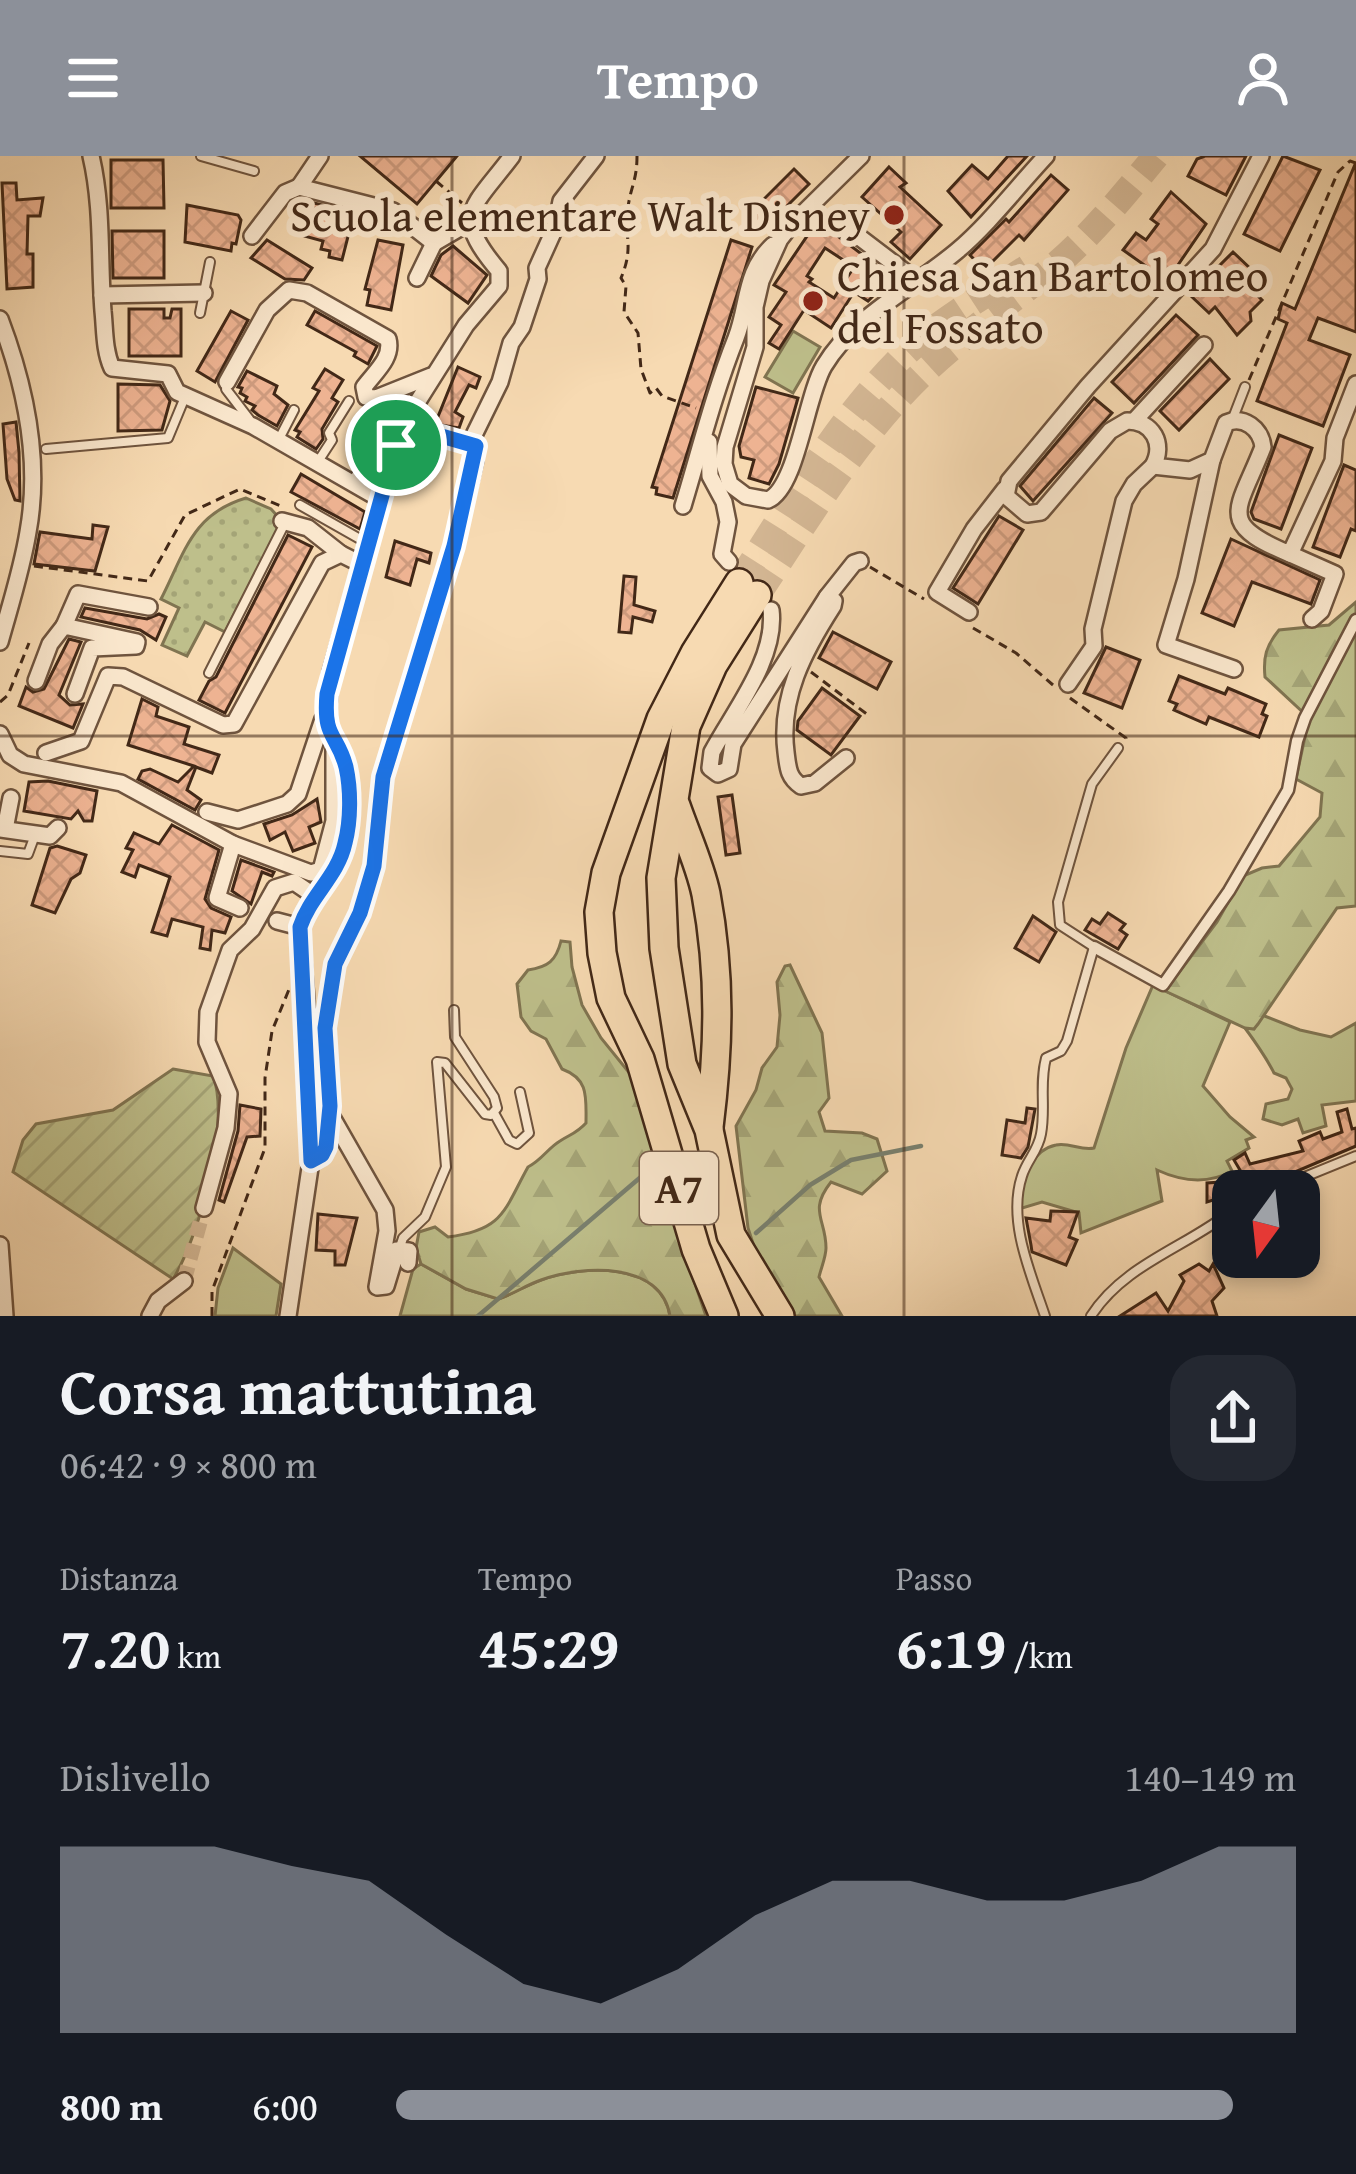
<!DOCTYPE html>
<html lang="it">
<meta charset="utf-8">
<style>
body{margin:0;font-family:"Gentium Book Plus",serif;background:#242831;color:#f1f3f6;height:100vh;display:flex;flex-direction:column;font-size:45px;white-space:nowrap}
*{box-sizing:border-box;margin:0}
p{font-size:39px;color:#9ea1a6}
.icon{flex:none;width:66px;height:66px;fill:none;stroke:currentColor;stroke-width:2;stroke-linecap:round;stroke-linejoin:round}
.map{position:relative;height:1160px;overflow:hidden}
.panel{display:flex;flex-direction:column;background:#171b24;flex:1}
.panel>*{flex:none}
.needle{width:78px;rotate:195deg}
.controls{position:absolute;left:1212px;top:1014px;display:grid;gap:24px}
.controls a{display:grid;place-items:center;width:108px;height:108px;border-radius:24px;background:#171b24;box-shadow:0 6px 18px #0003;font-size:60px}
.pin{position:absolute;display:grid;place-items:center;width:102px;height:102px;color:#fff;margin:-51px;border:6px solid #fff;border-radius:50%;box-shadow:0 3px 12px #0007}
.round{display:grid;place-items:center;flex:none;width:126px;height:126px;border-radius:36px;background:#242831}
.summary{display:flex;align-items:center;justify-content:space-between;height:204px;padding:0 60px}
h1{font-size:66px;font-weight:800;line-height:90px}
.stats{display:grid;grid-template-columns:repeat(3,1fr);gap:18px;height:204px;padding:12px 60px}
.stats div{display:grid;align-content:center}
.stats b{font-size:60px;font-weight:800}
.stats small{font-size:33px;font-weight:400}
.stats p{font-size:33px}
.chart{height:336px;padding:24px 60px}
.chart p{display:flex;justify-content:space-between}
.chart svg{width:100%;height:216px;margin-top:12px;fill:#8c9099;opacity:.7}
ul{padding:0 60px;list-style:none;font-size:39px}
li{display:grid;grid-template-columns:192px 144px 1fr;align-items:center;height:90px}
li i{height:30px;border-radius:15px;background:#8c9099}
header{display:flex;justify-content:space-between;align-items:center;height:156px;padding:0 60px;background:#8c9099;color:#fff;font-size:54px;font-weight:800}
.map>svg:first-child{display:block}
.grass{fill:#bebf8b;stroke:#807451;stroke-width:3}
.forest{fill:url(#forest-firs);stroke:#807451;stroke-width:3}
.park{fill:url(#park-dots);stroke:#807451;stroke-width:3}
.garden{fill:url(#garden-furrows);stroke:#807451;stroke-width:3}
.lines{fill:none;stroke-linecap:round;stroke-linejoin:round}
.stream{stroke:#79806f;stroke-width:4.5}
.building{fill:url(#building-cross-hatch);stroke:#422817;stroke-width:3;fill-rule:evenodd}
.minor-tunnel{stroke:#d3b693;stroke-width:15;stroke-dasharray:15 8;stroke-linecap:butt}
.motorway-tunnel{stroke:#d3b693;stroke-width:27;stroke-dasharray:27 14;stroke-linecap:butt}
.service-casing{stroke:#6f543e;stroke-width:12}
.pedestrian-casing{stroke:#6f543e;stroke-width:15}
.minor-casing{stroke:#6f543e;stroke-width:20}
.motorway-casing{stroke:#422817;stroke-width:32}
.path{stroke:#422817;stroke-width:3;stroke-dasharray:9 6;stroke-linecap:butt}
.service{stroke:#fae7cd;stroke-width:8}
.pedestrian{stroke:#fae7cd;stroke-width:10}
.minor{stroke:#fae7cd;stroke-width:15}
.motorway{stroke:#f7dab2;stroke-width:27}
.route-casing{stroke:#fff;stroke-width:24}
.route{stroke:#1a73e8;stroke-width:15}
.grid{fill:none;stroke:#422817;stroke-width:3;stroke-opacity:0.55}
.poi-dot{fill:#8f2418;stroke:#fae7cd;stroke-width:4.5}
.labels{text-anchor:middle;stroke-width:12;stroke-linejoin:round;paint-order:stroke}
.shield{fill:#fae7cd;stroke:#79614e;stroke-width:3}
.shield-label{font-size:42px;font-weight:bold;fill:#422817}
.poi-label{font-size:45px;fill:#422817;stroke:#fae7cd;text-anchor:end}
</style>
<header><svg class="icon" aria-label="menu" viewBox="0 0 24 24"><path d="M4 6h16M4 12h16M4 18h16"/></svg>Tempo<svg class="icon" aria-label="person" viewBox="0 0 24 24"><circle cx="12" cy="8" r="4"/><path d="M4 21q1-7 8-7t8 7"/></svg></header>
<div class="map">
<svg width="1356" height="1160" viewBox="0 0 1356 1160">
<defs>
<pattern id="forest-firs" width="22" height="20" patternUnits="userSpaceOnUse" patternTransform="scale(3)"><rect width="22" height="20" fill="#bebf8b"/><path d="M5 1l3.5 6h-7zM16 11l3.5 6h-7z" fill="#a4a477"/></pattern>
<pattern id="park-dots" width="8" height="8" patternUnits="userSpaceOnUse" patternTransform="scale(3)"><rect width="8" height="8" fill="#bebf8b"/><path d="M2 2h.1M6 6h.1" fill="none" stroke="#a4a477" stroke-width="1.8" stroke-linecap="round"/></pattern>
<pattern id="garden-furrows" width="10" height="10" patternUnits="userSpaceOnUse" patternTransform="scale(3)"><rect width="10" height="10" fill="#bebf8b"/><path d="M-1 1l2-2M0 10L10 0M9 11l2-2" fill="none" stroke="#a4a477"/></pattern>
<pattern id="building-cross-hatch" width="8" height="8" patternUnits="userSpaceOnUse" patternTransform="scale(3)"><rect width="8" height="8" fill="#eeb392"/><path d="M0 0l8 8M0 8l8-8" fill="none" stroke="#cd9a7d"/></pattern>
</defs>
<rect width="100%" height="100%" fill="#f7dab2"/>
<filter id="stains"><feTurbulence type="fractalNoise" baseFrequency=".00167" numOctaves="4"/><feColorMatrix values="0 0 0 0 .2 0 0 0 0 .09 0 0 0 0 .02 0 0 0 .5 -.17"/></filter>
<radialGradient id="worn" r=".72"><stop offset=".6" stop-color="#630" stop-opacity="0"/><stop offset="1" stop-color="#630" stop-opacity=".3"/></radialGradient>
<g class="grass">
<polygon points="793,175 820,191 793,237 765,221"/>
<path d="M1153,829L1230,866L1203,930L1230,961L1254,981L1246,984L1249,992L1227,1005L1232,1015C1207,1029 1181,1025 1157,1014L1162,1045L1081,1077L1079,1057L1042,1046L1019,1053C1021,1030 1027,995 1056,989C1069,986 1081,995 1094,992L1126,892Z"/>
<path d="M1262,859L1300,874L1331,881L1356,867V945L1322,949L1326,970L1303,977L1298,963L1282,969L1263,963L1266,948L1288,943L1292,933L1286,922L1274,917C1266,901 1256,887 1245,872L1254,873Z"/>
<polygon points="233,1092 281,1128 276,1160 215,1160 218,1132"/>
<path d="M421,1108L466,1133L498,1143C514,1138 526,1129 541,1124C583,1109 661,1105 670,1160H400L413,1113Z"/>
</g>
<g class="forest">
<path d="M1356,446V750L1337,752L1258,868L1254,873L1245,872L1165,835L1217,766L1243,720L1262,712L1279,710L1320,661L1322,637L1296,623L1309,562L1265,521C1263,501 1266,490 1279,474L1329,469Z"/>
<path d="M561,785L570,786L572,811L582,849L601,882L644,935L673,1063L706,1160H670C661,1105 583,1109 541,1124C526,1129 514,1138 498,1143L466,1133L421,1108L416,1092L419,1076L435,1071L448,1081C504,1074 504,1054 528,1011C542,1004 548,992 560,985C571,978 577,977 586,967C586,941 589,923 562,913L546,883L531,875L521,861L517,828L528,814C548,811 556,805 561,785Z"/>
<path d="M790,809L822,877L829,942L819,956L825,975L862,977L877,983L887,1015L862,1038L831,1026C808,1055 826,1063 826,1092C826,1101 821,1112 819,1121L842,1160H789L761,1112L748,1072L736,970L756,934L762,912L777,891L780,859L777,826L785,810Z"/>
</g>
<path class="park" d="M246,342L271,353L282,365L225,476L205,466L187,500L162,489L179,452L161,443C185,396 192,358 246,342Z"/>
<path class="garden" d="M173,913L213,920C231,966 199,1081 173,1123L13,1016L23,984L36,968L113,954Z"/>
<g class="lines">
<g class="stream">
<polyline points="756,1077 810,1029 851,1004 921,990"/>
<polyline points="478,1160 656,1008"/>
</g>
</g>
<g class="building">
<polygon points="360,0 457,0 417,48"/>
<polygon points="1008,0 1027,0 971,61 948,35 972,9 988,23"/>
<polygon points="1205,0 1246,0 1226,39 1188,20 1197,3"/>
<polygon points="1283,0 1320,14 1280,95 1244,78"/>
<polygon points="111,4 163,4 164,52 111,52"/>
<polygon points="1356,6 1356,176 1318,162 1309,184 1350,199 1323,270 1257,245 1287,167 1278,163 1282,147 1295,153"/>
<polygon points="889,11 906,27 900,31 941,69 910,103 891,86 901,76 862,41"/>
<polygon points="794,13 809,28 760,77 745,62"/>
<polygon points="1051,19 1068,34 1024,84 1019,79 984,114 970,99 1006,63 1009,66"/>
<polygon points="2,27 16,27 17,44 43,42 40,60 28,60 27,98 33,98 33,131 7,133"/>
<polygon points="1171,36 1206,68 1167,125 1123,94 1136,77 1146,84 1158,68 1151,63"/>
<polygon points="306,45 354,57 342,104 329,101 330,95 321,93 323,85 297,78"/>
<polygon points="187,49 238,59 241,64 236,88 232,87 231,95 185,86"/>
<path d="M824,55L837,63L834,71L839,81L892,121L868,145L854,136L831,172L804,154L779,193L769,187L781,169L769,161L786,136L774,129ZM825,92L854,111L834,142L809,126L812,123L807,120Z"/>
<polygon points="112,75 164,75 164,122 113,122"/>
<polygon points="267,84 312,112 304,124 285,123 251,102"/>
<polygon points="378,84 403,89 391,154 367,149 370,134 365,133"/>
<polygon points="731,84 752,91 673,342 656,338 657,332 652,331"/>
<polygon points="453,90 487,119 468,147 431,120 441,99"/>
<polygon points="1233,96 1254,116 1244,126 1262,144 1250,156 1251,165 1237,179 1215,151 1209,157 1190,139"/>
<polygon points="129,153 164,153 164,162 170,162 172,153 181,153 181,200 129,200"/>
<polygon points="231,155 248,164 215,226 197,215"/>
<polygon points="315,155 377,190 368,208 354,200 356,196 307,169"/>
<polygon points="1176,159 1198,179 1134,247 1112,226"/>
<polygon points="1210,203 1229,223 1179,274 1160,255"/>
<polygon points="458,211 480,221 476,232 469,229 455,256 463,261 459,272 435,268"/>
<polygon points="325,213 343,224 332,242 338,246 322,273 323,283 316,293 297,281 300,276 295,274 319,235 313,232"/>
<polygon points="247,215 277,230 274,238 288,249 277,270 258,259 252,254 255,250 245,245 247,241 240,237 242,232 238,231"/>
<polygon points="118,228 160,229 170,245 162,274 118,275"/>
<polygon points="756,231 798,242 779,308 769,328 749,322 754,304 741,301 739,290"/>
<polygon points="1094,242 1112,257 1033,345 1020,330"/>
<polygon points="16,266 19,296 20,345 15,344 7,323 3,268"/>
<polygon points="1279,279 1312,292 1281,373 1254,363 1251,356"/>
<polygon points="1344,309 1356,314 1356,375 1351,373 1340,401 1313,391"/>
<polygon points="301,318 365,356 360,373 291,336"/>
<polygon points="999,360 1023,374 978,448 953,432"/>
<polygon points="93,369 108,371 95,415 34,408 40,376 92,383"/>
<polygon points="288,379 312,391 225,557 199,544 209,525 216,521"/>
<polygon points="1231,383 1320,424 1311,448 1252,426 1234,470 1202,457"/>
<polygon points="395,385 431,397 429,407 417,403 410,429 386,421"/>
<polygon points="624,420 636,421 634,449 655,455 652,466 633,461 631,477 619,476"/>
<polygon points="85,452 147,463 159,458 166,461 156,484 140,474 81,461"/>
<polygon points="833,476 891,506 877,533 819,502"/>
<polygon points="69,483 81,486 59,539 70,549 83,548 73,572 19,550 26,531 33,536 44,533"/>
<polygon points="1106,491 1140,504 1122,552 1084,537"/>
<polygon points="1179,520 1225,538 1228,532 1266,548 1262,558 1267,560 1259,581 1209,561 1206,568 1174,554 1177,548 1169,545"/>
<polygon points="822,532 860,560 831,599 797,574 798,565"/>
<polygon points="142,543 158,551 156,560 189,571 184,588 219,599 212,617 196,611 187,634 201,644 195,654 138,623 142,615 150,613 178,626 194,610 128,589"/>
<polygon points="48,625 97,635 92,665 84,665 78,655 71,663 24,655 29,626"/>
<polygon points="732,639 740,697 726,699 718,641"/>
<polygon points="317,643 321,666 309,671 315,687 293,695 285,676 270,684 264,668 292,659"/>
<polygon points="172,669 219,694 205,743 211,752 231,761 225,777 212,774 210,794 200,792 203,771 172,763 167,780 152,776 170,721 139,709 135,721 122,716 133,694 126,692 134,677 159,688"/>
<polygon points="57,690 86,699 80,717 71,723 55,757 32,749 50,692"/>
<polygon points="241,704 274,716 272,720 262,716 251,748 232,735"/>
<polygon points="1108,757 1125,768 1120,774 1127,779 1118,793 1085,774 1092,763 1100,768"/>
<polygon points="1033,760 1056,776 1039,806 1015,792"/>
<polygon points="240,949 261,953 260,980 247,981 224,1046 219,1044 238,975"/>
<polygon points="1027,952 1035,953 1028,991 1021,1002 1002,999 1007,964 1025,967"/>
<polygon points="1347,953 1352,973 1356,972 1356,990 1288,1019 1270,1021 1245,1035 1233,1035 1233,1038 1207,1046 1207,1027 1222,1026 1240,1014 1234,1004 1245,997 1250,1008 1303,995 1299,985 1320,976 1323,983 1342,976 1337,956"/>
<polygon points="1051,1055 1078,1056 1069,1081 1077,1084 1066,1109 1032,1096 1031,1089 1026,1062 1050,1065"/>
<polygon points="318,1058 357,1062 345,1109 335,1109 335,1095 316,1094"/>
<polygon points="1199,1108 1209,1115 1213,1108 1224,1132 1212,1145 1217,1160 1120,1160 1156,1137 1168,1155 1184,1125 1180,1119"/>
</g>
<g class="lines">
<polyline class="minor-tunnel" points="184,1125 204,1052"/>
<g class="motorway-tunnel">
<path d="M739,427C790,348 838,263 907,196C942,163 987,138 1027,112"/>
<path d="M757,439C804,368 849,294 908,232C951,187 1002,153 1050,114C1090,81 1123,40 1156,0"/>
</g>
<defs>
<g id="service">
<polyline points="201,0 254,15"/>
<polyline points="200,157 210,106"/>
<polyline points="227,227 226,233 249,263"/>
<polyline points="1233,262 1245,231"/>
<polyline points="278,285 294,254"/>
<polyline points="46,293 168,282 185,241"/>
<polyline points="317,307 332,284 329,277 349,245"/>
<polyline points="352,324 397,273"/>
<polyline points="300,349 367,387"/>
<polyline points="209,517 285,367"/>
<polyline points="0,695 28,698 35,679"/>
<polyline points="494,957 509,984 517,988 529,977 520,936"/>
<polyline points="1270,1035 1356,1000"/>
<polyline points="400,1091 403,1082 425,1061 446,1011 437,906 445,907 485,958 491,959 497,952 494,941 455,881 454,854"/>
<path d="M1045,1160C1031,1118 1007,1065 1022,1020C1027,1004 1038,995 1041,978C1046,952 1039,928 1046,902L1061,895L1067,885L1094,791L1060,769L1058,746L1092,628L1118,592"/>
<path d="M1091,1160C1124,1108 1187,1091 1233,1054"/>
</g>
<polyline id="pedestrian" points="1094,791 1163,829 1229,735 1288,634 1297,585 1305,562 1356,464"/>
<g id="minor">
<path d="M91,0C103,51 99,103 103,155C105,174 104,194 112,212L168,218L177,236L253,270L380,343"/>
<polyline points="320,0 299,31 393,55 434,87 470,66"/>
<path d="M861,0L791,69L780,83L761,125L755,151V191L725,291L724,308L730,328L746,340L768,344C797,332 806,240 824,210C854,160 913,132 957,95C989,68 1017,31 1046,0"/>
<path d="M1261,0L1213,93L1088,230L1009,325L1006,340L1027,358L1041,356L1110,275L1127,265C1153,265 1165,288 1153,310L1190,314L1212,304L1226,267C1244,259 1261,273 1263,291C1238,355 1215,367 1290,398L1333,305L1335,282L1356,228"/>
<polyline points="846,71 917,125"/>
<polyline points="252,80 285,37 299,31"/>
<polyline points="417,122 434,87"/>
<polyline points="102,139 204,137"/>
<path d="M0,163C25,229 41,305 28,376C22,413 10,450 0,486"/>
<path d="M227,226L267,154L289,134L307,137L388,183C393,202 375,216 364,231L366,241L376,242L431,220"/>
<polyline points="1135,264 1204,189"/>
<polyline points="438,279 476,289"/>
<polyline points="709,286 710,320 724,346 728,366 722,398 729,406"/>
<polyline points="1212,304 1186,423 1166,489 1234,513"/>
<path d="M683,350C700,294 714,237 736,182C749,148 744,116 773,89"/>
<polyline points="282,365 308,372 341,398"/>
<polyline points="1290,398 1335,418 1321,455 1312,463"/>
<polyline points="827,441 854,407 860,405"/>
<path d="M771,454C777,502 734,555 712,596L710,612L718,618L729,613L733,588L827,441L834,445L833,450C804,495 779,542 786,596C788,612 788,621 801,630L815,627L846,602"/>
<polyline points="969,456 937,436 974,373 1005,333"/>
<polyline points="64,470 78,438 149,451"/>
<polyline points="36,525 50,488 64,470 137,486 136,490 92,492 75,538"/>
<polyline points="1068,528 1094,490 1093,473 1124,345 1134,328 1153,310"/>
<polyline points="0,578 10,599 24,608 121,627 233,688 311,717 321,714 334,665 334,593"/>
<polyline points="46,597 81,585 108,520 123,521 223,569 234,568 322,407 341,398 361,408"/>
<polyline points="207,656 238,664 287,648 298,638 323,563"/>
<polyline points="0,673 50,680 58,672"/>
<polyline points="5,673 11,642"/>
<polyline points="233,688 217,742 240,752"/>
<polyline points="277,765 300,771"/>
<polyline points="329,956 385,1054 387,1075 377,1131 386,1130 397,1094 409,1095 408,1107"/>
<polyline points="311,1005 322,999 326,991 330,949 325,872 335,808 360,756 373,710 384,621 454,390 475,304 474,279 500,226 511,187 522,171 538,123 537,112 556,70 561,45 596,0"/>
<polyline points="204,1052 226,972 229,938 207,886 208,856 230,794 252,773 275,732 294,726 316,741"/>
<polyline points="0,1089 5,1160"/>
<polyline points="150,1160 158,1145 184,1125"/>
<path d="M288,1160L311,1005L306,843L300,771L306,754L340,705L348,669L346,611L326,568L331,516L403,269L466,169L499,130V115C451,58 472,53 512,0"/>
</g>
<g id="motorway">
<polyline points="757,439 713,509 686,570 661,722 664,792 682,908 709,974 731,1079 780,1160"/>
<path d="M676,650C686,679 700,709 706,738C721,819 719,891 709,971"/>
<polyline points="724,1160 696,1093 640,903 611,842 602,797 599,756 606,717 661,563 695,497 739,427"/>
</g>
</defs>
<use href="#service" class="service-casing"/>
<use href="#pedestrian" class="pedestrian-casing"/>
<use href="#minor" class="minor-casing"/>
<use href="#motorway" class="motorway-casing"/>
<g class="path">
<path d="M637,0C637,24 631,30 628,51C623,79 635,89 621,122L626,130L624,156L638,177L641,213L650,237L656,232L662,240L696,252"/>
<polyline points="436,25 462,47"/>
<polyline points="1249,224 1338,16 1350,5 1356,7"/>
<polyline points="409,293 425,298 428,289"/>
<polyline points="34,410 148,425 185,359 240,333 281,350"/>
<polyline points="870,411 924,443"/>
<polyline points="973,472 1016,497 1053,529"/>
<polyline points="811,516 868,559"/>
<polyline points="1070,542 1126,582 1123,586"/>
<polyline points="0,546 8,539 29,487"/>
<polyline points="212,1160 212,1135 265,992 265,922 272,875 290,831"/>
</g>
<use href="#service" class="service"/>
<use href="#pedestrian" class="pedestrian"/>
<use href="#minor" class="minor"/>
<use href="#motorway" class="motorway"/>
</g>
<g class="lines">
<defs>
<path id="route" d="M431,277L476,290L454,390L383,621L374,710L360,757L335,808L325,872L330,950L326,991L322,999L311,1005L300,771C310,740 338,720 345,687C351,664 351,634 346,611C337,577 323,583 327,538L396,289L425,298Z"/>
</defs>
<use href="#route" class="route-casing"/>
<use href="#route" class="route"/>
</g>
<path class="grid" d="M452,0V1160M904,0V1160M0,580H1356"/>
<g class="poi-dot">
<circle cx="894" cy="59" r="12"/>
<circle cx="813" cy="145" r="12"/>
</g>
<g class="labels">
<rect class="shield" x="640" y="996" width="78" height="72" rx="9"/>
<g class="shield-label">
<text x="679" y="1047">A7</text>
</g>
<g class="poi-label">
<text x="870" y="75">Scuola elementare Walt Disney</text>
<text x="837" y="135" text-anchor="start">Chiesa San Bartolomeo<tspan x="837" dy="52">del Fossato</tspan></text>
</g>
</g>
<rect width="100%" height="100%" filter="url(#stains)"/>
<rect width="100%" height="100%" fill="url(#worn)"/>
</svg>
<div class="controls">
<a><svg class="needle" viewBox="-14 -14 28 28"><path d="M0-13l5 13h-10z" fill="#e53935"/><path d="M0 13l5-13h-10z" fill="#9ea1a6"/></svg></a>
</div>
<div class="pin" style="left:396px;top:289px;background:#1e9e55"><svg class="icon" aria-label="arrive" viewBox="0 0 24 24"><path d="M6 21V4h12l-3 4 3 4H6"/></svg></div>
</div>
<section class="panel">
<div class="summary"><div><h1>Corsa mattutina</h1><p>06:42 · 9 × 800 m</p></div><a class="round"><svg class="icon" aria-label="share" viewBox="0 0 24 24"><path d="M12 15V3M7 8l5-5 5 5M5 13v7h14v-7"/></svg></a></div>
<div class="stats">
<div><p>Distanza</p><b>7.20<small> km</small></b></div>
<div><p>Tempo</p><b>45:29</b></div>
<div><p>Passo</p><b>6:19<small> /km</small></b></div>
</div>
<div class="chart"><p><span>Dislivello</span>140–149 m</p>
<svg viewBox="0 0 160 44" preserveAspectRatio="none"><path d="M0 44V6L10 6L20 6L30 10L40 13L50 24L60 34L70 38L80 31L90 20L100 13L110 13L120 17L130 17L140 13L150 6L160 6V44z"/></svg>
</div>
<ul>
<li><b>800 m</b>6:00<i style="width:93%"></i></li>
</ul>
</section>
